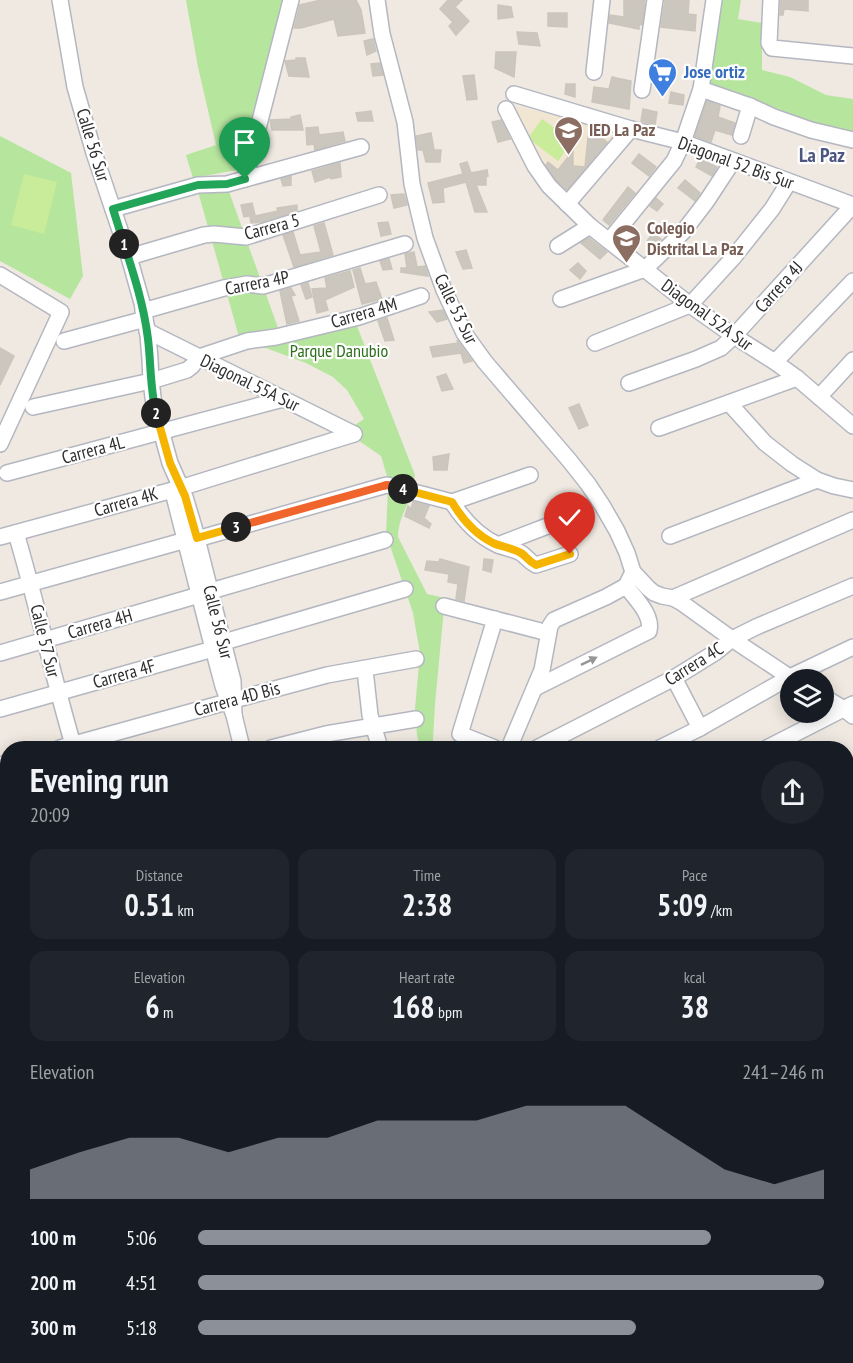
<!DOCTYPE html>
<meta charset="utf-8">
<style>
body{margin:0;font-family:"PT Sans Narrow",sans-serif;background:#20242c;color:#f1f3f6;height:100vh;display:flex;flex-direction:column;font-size:22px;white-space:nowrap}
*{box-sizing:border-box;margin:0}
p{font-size:20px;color:#9ea1a6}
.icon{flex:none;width:33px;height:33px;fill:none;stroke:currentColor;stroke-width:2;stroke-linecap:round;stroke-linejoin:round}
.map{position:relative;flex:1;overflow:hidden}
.panel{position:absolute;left:0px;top:741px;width:854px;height:622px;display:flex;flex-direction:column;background:#171b24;border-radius:24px 24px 0 0;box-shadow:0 3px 15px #0003}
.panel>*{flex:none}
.buttons{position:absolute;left:780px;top:669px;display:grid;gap:12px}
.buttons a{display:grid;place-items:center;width:54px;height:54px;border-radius:50%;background:#171b24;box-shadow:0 3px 15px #0003;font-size:30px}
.pin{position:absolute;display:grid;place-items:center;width:51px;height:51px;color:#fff;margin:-62px -26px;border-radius:50% 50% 50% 0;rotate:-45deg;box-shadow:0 0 6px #0007}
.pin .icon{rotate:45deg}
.km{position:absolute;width:30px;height:30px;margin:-15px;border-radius:50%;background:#222;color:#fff;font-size:16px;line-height:30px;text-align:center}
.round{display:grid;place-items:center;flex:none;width:63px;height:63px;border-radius:32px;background:#20242c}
.overview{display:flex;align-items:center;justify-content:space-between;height:102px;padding:0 30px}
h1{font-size:33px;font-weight:600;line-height:45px}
.figures{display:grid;grid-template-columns:repeat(3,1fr);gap:9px;height:102px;padding:6px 30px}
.figures div{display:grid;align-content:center;border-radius:15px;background:#20242c;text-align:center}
.figures b{font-size:30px;font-weight:600}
.figures small{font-size:16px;font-weight:400}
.figures p{font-size:16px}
.chart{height:168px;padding:12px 30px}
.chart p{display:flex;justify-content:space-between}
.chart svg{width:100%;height:108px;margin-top:6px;fill:#8c9099;opacity:.7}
ul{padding:0 30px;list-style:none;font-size:20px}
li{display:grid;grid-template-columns:96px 72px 1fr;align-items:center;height:45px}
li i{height:15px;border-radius:8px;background:#8c9099}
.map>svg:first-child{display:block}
.industrial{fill:#e3e1e8}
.education{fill:#f0e6d1}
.green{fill:#b6e59e}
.pitch{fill:#c9ec9a}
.building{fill:#cbc7bf;stroke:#cbc5ba;stroke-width:1.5}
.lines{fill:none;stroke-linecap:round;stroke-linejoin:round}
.minor-casing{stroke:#b4b7c1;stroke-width:18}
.minor{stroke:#fff;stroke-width:15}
.oneway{fill:#969696}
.split-1-casing{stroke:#fff;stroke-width:12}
.split-2-casing{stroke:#fff;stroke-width:12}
.split-3-casing{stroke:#fff;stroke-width:12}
.split-4-casing{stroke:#fff;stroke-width:12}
.split-5-casing{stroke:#fff;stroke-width:12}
.split-1{stroke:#22a559;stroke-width:8}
.split-2{stroke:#22a559;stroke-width:8}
.split-3{stroke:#f5b400;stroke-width:8}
.split-4{stroke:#f0652b;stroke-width:8}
.split-5{stroke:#f5b400;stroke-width:8}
.labels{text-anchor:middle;stroke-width:4.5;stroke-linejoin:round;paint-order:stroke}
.shop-label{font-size:18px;font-weight:bold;fill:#366cbe;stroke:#fff;text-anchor:start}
.education-label{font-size:18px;font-weight:bold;fill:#785e54;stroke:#fff;text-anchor:start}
.street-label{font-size:18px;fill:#2e2e2e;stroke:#fff}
.park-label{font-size:18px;fill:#2c6e1b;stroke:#fff}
.neighbourhood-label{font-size:20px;font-weight:bold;fill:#4d5680;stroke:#fff}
</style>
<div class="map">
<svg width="853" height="1363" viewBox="0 0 853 1363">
<rect width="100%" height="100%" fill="#efe9e1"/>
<polygon class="industrial" points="0,952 8,953 8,1356 13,1356 11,1363 0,1363"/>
<g class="education">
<polygon points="510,105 591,123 614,138 569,194 546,175"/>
<polygon points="362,1356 408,1356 410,1363 364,1363"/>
</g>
<g class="green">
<polygon points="186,0 285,0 242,169 193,178 186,155 216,145 198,67"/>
<polygon points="717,0 741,0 738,19 762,23 762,70 790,77 826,95 853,99 853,135 818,125 751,98 706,85"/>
<polygon points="0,136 71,173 83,276 70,299 0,261"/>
<path d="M227,186L282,339L355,321L415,475C414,481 413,488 411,495C406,509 398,521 398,537L427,594L445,598L435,704L433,740L434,748H420L417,735L415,709L420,653L413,613L386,534L388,489L387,476L381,456L355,438V425L364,419L347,390L333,377L306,363L266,348L241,344L197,188Z"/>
<polygon points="853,766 853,830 846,828 846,769"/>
<polygon points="846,1024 853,1027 853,1088 846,1087"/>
<polygon points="0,1155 7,1155 8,1291 0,1296"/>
</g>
<g class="pitch">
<polygon points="542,119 573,141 558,161 528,138"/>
<polygon points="24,174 57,182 44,234 11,225"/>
</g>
<g class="building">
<polygon points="321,0 356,0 361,10 365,33 338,36 334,19 301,28 294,28 300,5"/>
<polygon points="448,0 462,0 455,7 469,21 456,35 449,26 453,22 440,9"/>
<polygon points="624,0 645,0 642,25 639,24 639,29 609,23 610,15 624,17"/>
<polygon points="665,0 689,0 688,14 696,15 695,31 661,27"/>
<polygon points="781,0 808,0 808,11 784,9 783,15 780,15"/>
<polygon points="498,5 511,7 513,17 498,19"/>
<polygon points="548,13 567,13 567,27 548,26"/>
<polygon points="517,32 537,33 540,46 519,44"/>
<polygon points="373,39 376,51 367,55 364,41"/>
<polygon points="496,52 516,52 514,77 495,68"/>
<polygon points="296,58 305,58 309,77 289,76 285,61 296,60"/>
<polygon points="380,63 383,75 373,76 371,64"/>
<polygon points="474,75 477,99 467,100 463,76"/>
<polygon points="612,77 631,81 629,109 592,102 594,87 609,89"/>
<polygon points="566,84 575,84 575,97 565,94"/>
<polygon points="671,92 684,95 683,105 669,103"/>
<polygon points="707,101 720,106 718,117 735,123 732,135 715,130 711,142 695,136"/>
<polygon points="643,109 657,112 655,125 641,121"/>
<polygon points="371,111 373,121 358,121 356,113"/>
<polygon points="300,115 303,130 272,130 270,120 291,119 291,117"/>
<polygon points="501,120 510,139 498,142 492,122"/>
<polygon points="318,127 319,135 343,132 345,141 315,150 314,144 307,145 306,128"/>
<polygon points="589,128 607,142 567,190 556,180 546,165 548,162 558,170 573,151 573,166 585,167"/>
<polygon points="431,133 434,150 441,150 440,162 426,162 423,150 418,150 416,136"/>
<polygon points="639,154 656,167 649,176 632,163"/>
<polygon points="700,159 717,167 712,176 696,167"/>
<polygon points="467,162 471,173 487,170 488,176 486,177 486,185 476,185 487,212 475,212 466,182 443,188 444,202 433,203 428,183 463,174 460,164"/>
<polygon points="340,163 341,177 331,179 330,177 315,182 312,171"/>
<polygon points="291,176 291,185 283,186 281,179"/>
<polygon points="685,180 700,193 695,201 678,188"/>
<polygon points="628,187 635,193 609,225 603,220"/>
<polygon points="404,194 407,205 394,208 391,195"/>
<polygon points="656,198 663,204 657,211 650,206"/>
<polygon points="252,203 255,215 244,217 241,205"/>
<polygon points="297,205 297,211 262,222 251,223 250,217 278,211 277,208"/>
<polygon points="388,222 391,234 381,236 378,223"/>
<polygon points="324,223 333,255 294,267 283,235 293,232 300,255 321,252 314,226"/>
<polygon points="653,233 661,239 654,246 647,241"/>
<polygon points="589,238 607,252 600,259 581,243"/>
<polygon points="466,250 472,268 463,269 456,252"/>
<polygon points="414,252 417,267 425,266 428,276 401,272 401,268 407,268 405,254"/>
<polygon points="389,259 392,269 383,270 380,261"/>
<polygon points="578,263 586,271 580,279 570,270"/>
<polygon points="360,268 365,284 376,282 382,299 362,304 353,270"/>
<polygon points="350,271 354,287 325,300 328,310 317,313 312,289 327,288 325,278"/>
<polygon points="308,283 312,297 306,299 301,285"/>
<polygon points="291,288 295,295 291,296 299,321 287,324 280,291"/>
<polygon points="443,310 447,319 437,322 429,312"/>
<polygon points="387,318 394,340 385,341 378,321"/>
<polygon points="457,340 472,361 464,363 461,353 433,357 430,347 458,343"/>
<polygon points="0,348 14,356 0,385"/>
<polygon points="446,374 453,389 442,391 437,377"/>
<polygon points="579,404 588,425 579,429 569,408"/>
<polygon points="449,454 447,470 434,470 433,457"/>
<polygon points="413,502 429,506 424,518 431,524 429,528 405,516 408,506 411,509"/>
<polygon points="440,559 469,567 464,601 456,599 458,584 448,582 449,574 425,570 427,561 439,562"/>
<polygon points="484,559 493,560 491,572 483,570"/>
</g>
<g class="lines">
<defs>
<g id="minor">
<polyline points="60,0 75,87 94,153 129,257 142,303 148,335 150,359 151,381 154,405 170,463 185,497 194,527 233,681 234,715"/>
<polyline points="377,0 382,34 405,122 412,184 425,238 444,290 464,333 485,362 569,460 588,484 602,505 617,531 627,553 633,572 648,588 654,593 662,596 673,598 682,603 732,639 794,680"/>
<polyline points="771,0 769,43 772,48 853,56"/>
<polyline points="594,72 602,0"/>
<polyline points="701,89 750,106 774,117 811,130 853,140"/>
<polyline points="642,90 655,0"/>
<polyline points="514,94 631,129 683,142 853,205"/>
<polyline points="506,109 535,166 549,186 590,226 690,305 734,336 775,362 797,378 853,426"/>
<polyline points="741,136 750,106"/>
<polyline points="245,179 291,0"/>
<polyline points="567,204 631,129"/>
<polyline points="113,209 198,185 227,184 361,147"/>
<polyline points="609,241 674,161 683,142 701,89 714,0"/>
<polyline points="558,246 590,226"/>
<polyline points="129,257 204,235 214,234 246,237 379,195"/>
<polyline points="0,275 61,312 0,444"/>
<polyline points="561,299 645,269 683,232 706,202 733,161"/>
<polyline points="143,311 224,288 247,284 263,286 405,244"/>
<polyline points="147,331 354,434"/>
<polyline points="64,341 145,319"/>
<polyline points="595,343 690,305 733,258 772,209 789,182"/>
<polyline points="775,362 853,281"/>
<polyline points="629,383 696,359 721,348 734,336 853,205"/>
<polyline points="819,397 853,360"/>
<polyline points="729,403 765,443 792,464 817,480 834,486 853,490"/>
<polyline points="33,407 151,381 187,370 192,366 199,357 247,341 276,337 359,317 421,296"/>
<polyline points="659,428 797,378"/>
<polyline points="7,473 283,399"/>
<polyline points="174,496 210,637 223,686 234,715 242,748"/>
<path d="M452,502C464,521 478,536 498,545C505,548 514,549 521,553C526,556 528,561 536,565L570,554"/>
<path d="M16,533C37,604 53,677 74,748"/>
<polyline points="670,536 817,480"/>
<polyline points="0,537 180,488 354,434"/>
<polyline points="197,539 383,486 387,485 452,502 530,475"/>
<polyline points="498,545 550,525"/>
<polyline points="211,591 385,540"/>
<polyline points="0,592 186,540"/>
<polyline points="673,598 853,520"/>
<polyline points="444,606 548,633"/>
<polyline points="224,642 405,589"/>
<polyline points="0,653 199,595"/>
<polyline points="365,670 370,715 380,748"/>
<polyline points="674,678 700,728"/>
<path d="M537,687L649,631C653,615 635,598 626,586"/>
<polyline points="824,697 844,709 853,716"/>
<polyline points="0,709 213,649"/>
<polyline points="60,748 234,700 327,675 416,659"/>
<polyline points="271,748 326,734 416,719"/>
<polyline points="495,748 460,734 495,619"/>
<polyline points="509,748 542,670 550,626 554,620 606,597 626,586 633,572"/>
<polyline points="537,748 674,678 716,652 732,639 756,627 853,586"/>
<polyline points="660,748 700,728 790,677 853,647"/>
<polyline points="767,748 853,704"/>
<polyline points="0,765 8,763"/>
<polyline points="0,844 8,853"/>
<polyline points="846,900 853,904"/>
<polyline points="846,961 853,965"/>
<polyline points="846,1118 853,1116"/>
<polyline points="846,1169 853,1177"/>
<polyline points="846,1253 853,1249"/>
<polyline points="846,1304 853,1287"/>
<polyline points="62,1356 81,1363"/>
<polyline points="226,1356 243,1363"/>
<polyline points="297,1356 300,1363"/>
<polyline points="355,1356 357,1363"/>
<polyline points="420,1356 422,1363"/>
<polyline points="502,1363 510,1356"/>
<polyline points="589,1363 600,1356"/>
<polyline points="681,1363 691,1356"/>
<polyline points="770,1363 779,1356"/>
</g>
</defs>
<use href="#minor" class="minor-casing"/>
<use href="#minor" class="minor"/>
</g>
<defs><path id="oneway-solid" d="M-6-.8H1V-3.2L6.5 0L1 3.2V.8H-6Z" transform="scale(1.5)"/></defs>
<use class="oneway" href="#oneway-solid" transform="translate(589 661) rotate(-26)"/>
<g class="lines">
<defs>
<polyline id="split-1" points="124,244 113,209 198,185 227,184 245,179"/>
<path id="split-2" d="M124,244C134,275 144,306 148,339C151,364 150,388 156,413"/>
<polyline id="split-3" points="156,413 170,463 185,496 197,538 236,527"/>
<polyline id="split-4" points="236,527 383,486 387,485 403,489"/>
<path id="split-5" d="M403,489L452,502C462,519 475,534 493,543C502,547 513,548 521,553C526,556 528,561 536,565L570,554"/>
</defs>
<use href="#split-1" class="split-1-casing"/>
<use href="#split-2" class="split-2-casing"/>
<use href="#split-3" class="split-3-casing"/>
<use href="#split-4" class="split-4-casing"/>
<use href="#split-5" class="split-5-casing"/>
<use href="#split-1" class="split-1"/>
<use href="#split-2" class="split-2"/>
<use href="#split-3" class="split-3"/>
<use href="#split-4" class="split-4"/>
<use href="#split-5" class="split-5"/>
</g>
<defs>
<symbol id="supermarket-pin" viewBox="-11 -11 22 30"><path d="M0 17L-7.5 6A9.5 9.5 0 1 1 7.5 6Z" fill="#3f7fe0" stroke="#fff"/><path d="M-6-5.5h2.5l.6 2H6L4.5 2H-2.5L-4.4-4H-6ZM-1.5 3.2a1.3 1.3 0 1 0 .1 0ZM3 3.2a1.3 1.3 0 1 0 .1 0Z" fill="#fff"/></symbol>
<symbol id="school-pin" viewBox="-11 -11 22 30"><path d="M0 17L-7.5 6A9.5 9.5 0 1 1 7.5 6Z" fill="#8d6e63" stroke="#fff"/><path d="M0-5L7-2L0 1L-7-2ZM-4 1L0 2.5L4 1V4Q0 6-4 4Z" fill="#fff"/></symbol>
</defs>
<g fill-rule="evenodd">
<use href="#supermarket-pin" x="646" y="56" width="33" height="45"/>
<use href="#school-pin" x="552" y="114" width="33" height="45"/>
<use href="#school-pin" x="610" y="222" width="33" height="45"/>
</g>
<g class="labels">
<g class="shop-label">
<text x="684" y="78">Jose ortiz</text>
</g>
<g class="education-label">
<text x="589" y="136">IED La Paz</text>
<text x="647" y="234">Colegio<tspan x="647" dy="21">Distrital La Paz</tspan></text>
</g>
<g class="street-label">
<text transform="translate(93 145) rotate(73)" y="6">Calle 56 Sur</text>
<text transform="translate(736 163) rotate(20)" y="6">Diagonal 52 Bis Sur</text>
<text transform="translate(272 227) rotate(-15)" y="6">Carrera 5</text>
<text transform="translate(257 283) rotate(-11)" y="6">Carrera 4P</text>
<text transform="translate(779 287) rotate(-48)" y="6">Carrera 4J</text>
<text transform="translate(456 309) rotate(64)" y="6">Calle 53 Sur</text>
<text transform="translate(364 313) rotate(-16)" y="6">Carrera 4M</text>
<text transform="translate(707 315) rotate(36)" y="6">Diagonal 52A Sur</text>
<text transform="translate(250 383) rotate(26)" y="6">Diagonal 55A Sur</text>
<text transform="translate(93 450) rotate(-15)" y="6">Carrera 4L</text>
<text transform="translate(126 502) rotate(-16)" y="6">Carrera 4K</text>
<text transform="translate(218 622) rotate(76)" y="6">Calle 56 Sur</text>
<text transform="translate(100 624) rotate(-16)" y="6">Carrera 4H</text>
<text transform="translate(45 641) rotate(76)" y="6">Calle 57 Sur</text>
<text transform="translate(694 664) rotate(-32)" y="6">Carrera 4C</text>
<text transform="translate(124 674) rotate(-16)" y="6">Carrera 4F</text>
<text transform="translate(237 699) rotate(-15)" y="6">Carrera 4D Bis</text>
</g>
<g class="park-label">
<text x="339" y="357">Parque Danubio</text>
</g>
<g class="neighbourhood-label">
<text x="822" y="162">La Paz</text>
</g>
</g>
</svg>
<div class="buttons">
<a><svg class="icon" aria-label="layers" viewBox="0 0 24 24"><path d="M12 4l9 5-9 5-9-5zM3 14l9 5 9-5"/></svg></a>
</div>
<div class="pin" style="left:245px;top:179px;background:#1e9e55"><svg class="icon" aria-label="arrive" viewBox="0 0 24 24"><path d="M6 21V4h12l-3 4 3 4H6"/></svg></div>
<div class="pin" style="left:570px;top:554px;background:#d93025"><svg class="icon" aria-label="check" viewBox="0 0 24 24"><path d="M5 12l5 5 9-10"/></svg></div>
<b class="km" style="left:124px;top:244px">1</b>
<b class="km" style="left:156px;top:413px">2</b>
<b class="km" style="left:236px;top:527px">3</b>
<b class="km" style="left:403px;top:489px">4</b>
<section class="panel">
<div class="overview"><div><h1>Evening run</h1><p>20:09</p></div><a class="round"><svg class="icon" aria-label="share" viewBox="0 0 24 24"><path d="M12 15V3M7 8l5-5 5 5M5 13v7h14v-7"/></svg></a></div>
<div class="figures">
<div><p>Distance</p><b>0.51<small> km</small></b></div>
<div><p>Time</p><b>2:38</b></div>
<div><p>Pace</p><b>5:09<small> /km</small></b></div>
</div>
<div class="figures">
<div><p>Elevation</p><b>6<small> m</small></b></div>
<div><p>Heart rate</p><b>168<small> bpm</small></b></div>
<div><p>kcal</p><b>38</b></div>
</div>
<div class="chart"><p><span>Elevation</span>241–246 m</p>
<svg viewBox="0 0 160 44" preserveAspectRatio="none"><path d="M0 44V32L10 25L20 19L30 19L40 25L50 19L60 19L70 12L80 12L90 12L100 6L110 6L120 6L130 19L140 32L150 38L160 32V44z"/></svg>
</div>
<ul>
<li><b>100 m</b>5:06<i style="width:82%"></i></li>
<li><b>200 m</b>4:51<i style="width:100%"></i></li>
<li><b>300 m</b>5:18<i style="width:70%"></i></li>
</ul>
</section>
</div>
